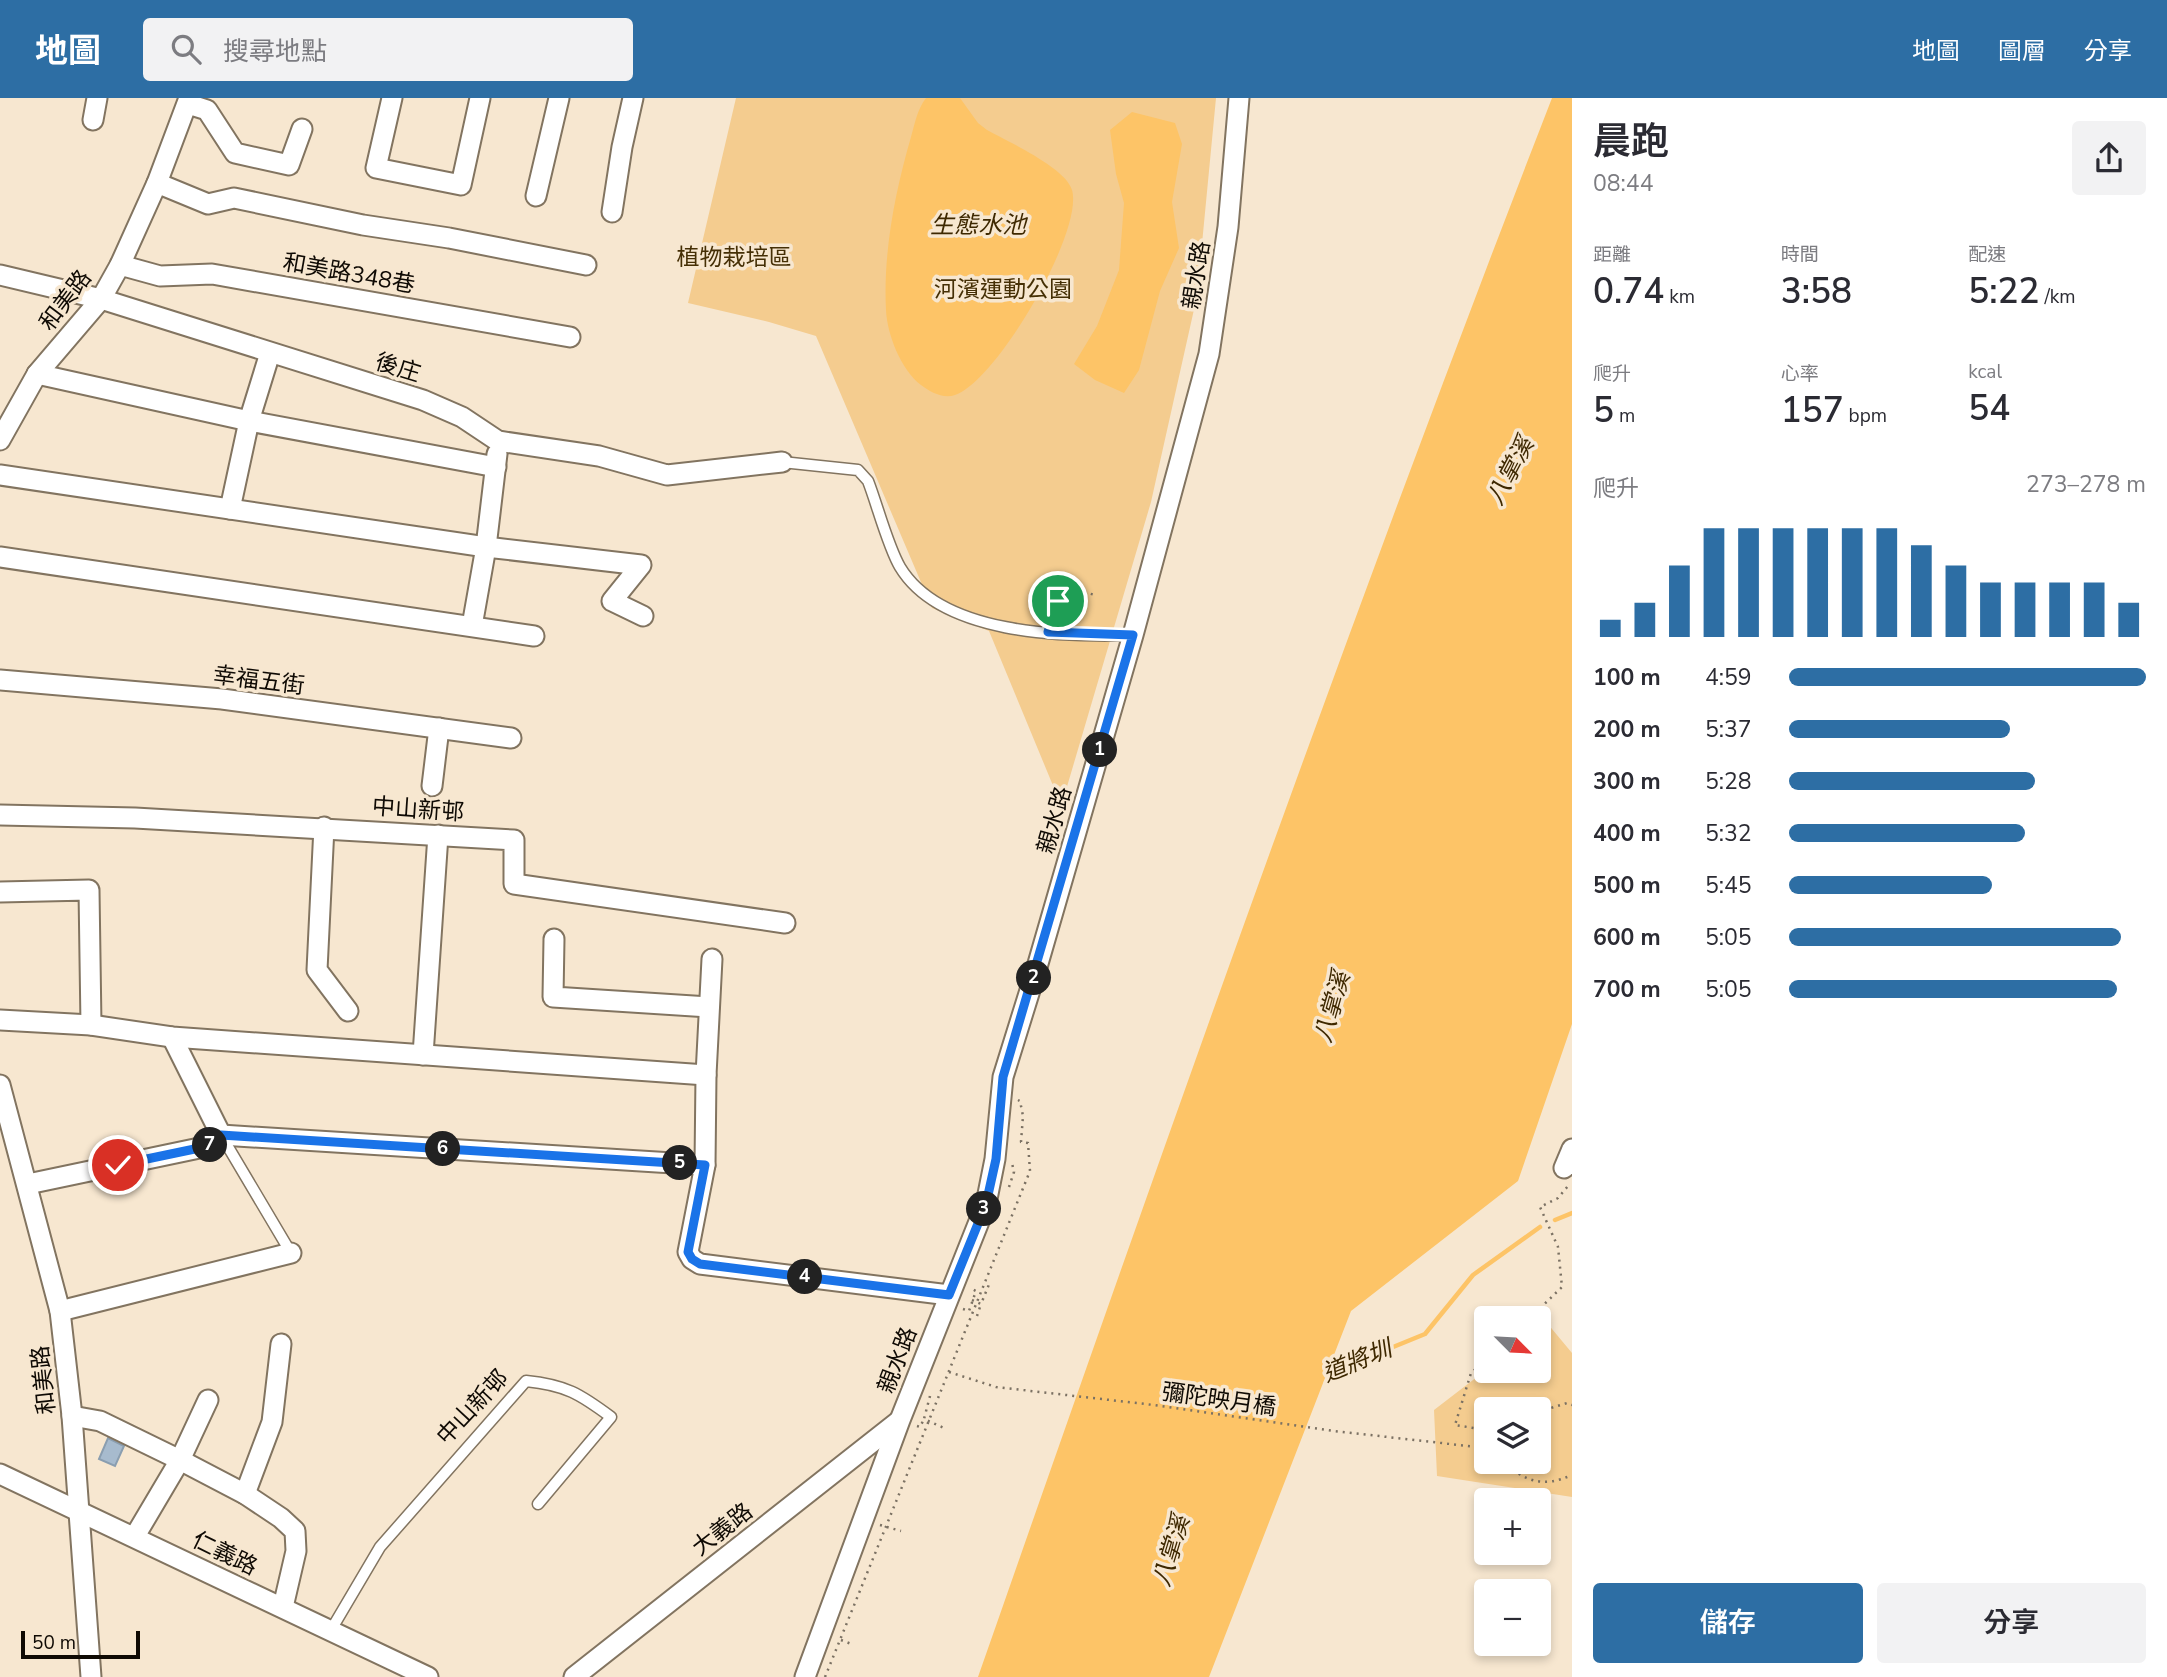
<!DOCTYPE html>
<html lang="zh-TW">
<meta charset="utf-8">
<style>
body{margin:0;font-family:"Nunito Sans","Noto Sans TC",sans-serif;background:#f2f2f3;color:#2b2b33;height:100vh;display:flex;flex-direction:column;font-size:26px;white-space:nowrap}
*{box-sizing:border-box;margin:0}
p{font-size:23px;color:#7c7c81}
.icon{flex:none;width:38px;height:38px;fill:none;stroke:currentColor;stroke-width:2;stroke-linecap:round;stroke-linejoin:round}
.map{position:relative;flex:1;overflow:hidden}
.details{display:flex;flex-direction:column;background:#fff;width:595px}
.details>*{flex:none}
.needle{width:46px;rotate:114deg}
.controls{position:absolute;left:1474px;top:1208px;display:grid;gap:14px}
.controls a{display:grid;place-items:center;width:77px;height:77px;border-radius:7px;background:#fff;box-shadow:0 4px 10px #0003;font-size:35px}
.scale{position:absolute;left:21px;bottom:18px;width:119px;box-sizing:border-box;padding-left:7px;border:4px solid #0f0a04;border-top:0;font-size:19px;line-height:24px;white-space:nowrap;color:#0f0a04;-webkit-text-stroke:5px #f7e7d0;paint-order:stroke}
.pin{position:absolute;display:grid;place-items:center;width:60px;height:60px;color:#fff;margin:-30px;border:4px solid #fff;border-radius:50%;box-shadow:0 2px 7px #0007}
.km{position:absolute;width:35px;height:35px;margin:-18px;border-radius:50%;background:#222;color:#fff;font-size:19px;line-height:35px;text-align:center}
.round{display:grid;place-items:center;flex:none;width:74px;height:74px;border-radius:7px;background:#f2f2f3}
.overview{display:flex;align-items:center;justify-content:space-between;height:119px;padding:0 21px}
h1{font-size:38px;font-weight:600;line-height:52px}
.figures{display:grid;grid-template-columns:repeat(3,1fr);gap:10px;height:119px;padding:7px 21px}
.figures div{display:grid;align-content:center}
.figures b{font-size:35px;font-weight:600}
.figures small{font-size:19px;font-weight:400}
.figures p{font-size:19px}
.chart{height:196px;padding:14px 21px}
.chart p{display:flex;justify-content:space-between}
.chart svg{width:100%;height:126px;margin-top:7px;stroke:#2d6ea4;stroke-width:6}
.action{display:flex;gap:14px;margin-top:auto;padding:14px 21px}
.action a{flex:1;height:80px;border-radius:7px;background:#2d6ea4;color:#fff;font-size:28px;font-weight:600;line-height:80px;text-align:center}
.action a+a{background:#f2f2f3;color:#2b2b33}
ul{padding:0 21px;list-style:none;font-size:23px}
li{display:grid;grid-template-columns:112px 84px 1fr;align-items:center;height:52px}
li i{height:18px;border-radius:9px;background:#2d6ea4}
header{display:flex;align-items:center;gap:42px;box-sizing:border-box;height:98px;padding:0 35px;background:#2d6ea4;color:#fff}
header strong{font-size:33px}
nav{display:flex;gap:38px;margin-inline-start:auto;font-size:24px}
.search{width:490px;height:63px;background:#f2f2f3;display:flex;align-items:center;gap:18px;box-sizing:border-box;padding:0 24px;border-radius:7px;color:#7c7c81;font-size:26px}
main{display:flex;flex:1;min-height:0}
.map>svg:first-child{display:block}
.green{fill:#f4cc8f;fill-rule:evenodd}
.water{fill:#fdc467}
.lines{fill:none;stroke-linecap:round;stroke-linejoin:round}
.stream{stroke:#fdc467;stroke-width:4.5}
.building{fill:#a7bbce;stroke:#8a9eb0;stroke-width:2}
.service-casing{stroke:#827460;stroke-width:13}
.minor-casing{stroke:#827460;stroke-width:23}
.path{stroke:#7b7163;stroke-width:2.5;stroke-dasharray:2 5;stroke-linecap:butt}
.service{stroke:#fff;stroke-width:10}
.minor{stroke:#fff;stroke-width:19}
.route-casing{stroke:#fff;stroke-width:14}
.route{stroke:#1a73e8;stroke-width:9}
.labels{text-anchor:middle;stroke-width:7;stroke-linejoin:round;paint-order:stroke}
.park-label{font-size:23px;fill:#452f05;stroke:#f7e7d0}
.street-label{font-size:23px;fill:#0f0a04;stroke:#f7e7d0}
.water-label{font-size:24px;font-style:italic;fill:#3e2800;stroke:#f7e7d0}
</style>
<header>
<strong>地圖</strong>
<div class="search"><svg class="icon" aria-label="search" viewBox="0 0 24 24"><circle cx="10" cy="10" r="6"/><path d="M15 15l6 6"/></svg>搜尋地點</div>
<nav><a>地圖</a><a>圖層</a><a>分享</a></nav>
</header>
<main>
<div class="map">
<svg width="1572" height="1579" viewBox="0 0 1572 1579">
<rect width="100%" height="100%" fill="#f7e7d0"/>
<g class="green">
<polygon points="736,0 1216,0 1197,198 1151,404 1066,692 1054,690 989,533 932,510 816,238 769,224 688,205"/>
<path d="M1547,1225L1572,1255V1399L1437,1378L1434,1312L1486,1272H1538V1232ZM1486,1311H1538V1363H1486Z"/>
</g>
<g class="water">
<path d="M926,0H960L978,25L987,32C1007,43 1066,70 1072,92C1084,134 996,284 955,297C943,301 930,294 921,287C901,272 887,236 886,212C883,155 895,94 911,39C915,25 917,12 926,0Z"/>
<path d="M1552,0H1572V926L1518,1083L1351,1213L1209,1579H978C1163,1050 1349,522 1552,0Z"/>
<polygon points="1132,14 1175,25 1182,46 1172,104 1179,150 1160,193 1139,272 1124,295 1095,282 1074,266 1097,228 1119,172 1124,105 1116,76 1110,32"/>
</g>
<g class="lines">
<g class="stream">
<polyline points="1555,1122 1572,1115"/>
<polyline points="1322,1278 1425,1236 1473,1177 1540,1129"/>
</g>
</g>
<polygon class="building" points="108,1340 124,1348 115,1368 99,1361"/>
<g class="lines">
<defs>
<g id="service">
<path d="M782,364L858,372L868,383C877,406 888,449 900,469C941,537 1063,539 1133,537"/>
<polyline points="221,1037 291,1155"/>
<path d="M331,1532L380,1449L526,1283C566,1287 580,1296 611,1319L538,1406"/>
</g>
<g id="minor">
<polyline points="392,0 376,70 461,87 480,0"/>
<polyline points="188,6 207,12 235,55 289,67 302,31"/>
<polyline points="93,22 97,0"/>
<polyline points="157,85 208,106 234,100 363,127 449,140 586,167"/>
<polyline points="536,98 559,0"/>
<polyline points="612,114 622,49 633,0"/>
<polyline points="120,167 160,178 212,176 570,239"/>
<polyline points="0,177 101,201 423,302 462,319 498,343 599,358 667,377 782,364"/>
<polyline points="37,276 249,323 496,369"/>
<polyline points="0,342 37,276 101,201 120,167 157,85 189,0"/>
<polyline points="0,377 486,449 641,467 612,503 643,518"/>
<polyline points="230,411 249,323 270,255"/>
<polyline points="0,459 534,538"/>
<polyline points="472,528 486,449 497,356"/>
<polyline points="0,582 222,601 511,640"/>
<polyline points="432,688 439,630"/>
<polyline points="0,717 135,720 514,742 514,786 785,825"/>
<polyline points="324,729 317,872 348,913"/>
<polyline points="0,794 89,792 91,927"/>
<polyline points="554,841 553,899 709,909"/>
<polyline points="712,861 706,977 705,1067 688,1154 692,1161 700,1166 949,1197"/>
<polyline points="0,922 91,927 172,939 706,977"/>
<polyline points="172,939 221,1037"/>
<polyline points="423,957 438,737"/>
<polyline points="0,987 60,1213 72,1318 91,1579"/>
<polyline points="1564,1070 1572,1051"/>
<polyline points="28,1086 209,1048 221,1037 705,1067"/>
<polyline points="60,1213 291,1155"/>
<polyline points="72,1318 100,1323 180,1362 245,1396 281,1420 295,1433 296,1453 283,1509"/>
<polyline points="0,1376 428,1579"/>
<polyline points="245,1396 272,1324 281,1246"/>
<polyline points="135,1438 180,1362 208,1302"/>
<polyline points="574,1579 899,1323"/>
<polyline points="805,1579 900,1322 986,1106 995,1061 1003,979 1035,876 1133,537 1209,256 1228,129 1239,0"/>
</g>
</defs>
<use href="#service" class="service-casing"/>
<use href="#minor" class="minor-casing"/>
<g class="path">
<polyline points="1053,522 1058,503 1076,492 1095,497"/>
<polyline points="1009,1089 1014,1074 1012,1065"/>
<polyline points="972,1202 981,1206 990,1184"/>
<polyline points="963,1211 969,1213 976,1193 972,1191"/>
<polyline points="977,1218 981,1206"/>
<polyline points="1530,1220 1562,1189 1558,1149 1540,1109 1558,1100 1568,1088"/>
<polyline points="1486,1262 1471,1275 1455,1327 1486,1332"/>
<polyline points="949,1274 996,1289 1154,1307 1334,1333 1486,1350"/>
<polyline points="930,1298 924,1321 944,1330"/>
<polyline points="1538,1314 1567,1305 1572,1307"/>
<polyline points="917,1328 920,1329 924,1321"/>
<path d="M1502,1363C1526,1384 1543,1390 1572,1377"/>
<polyline points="880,1427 901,1433"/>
<polyline points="841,1542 854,1547"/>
<polyline points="825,1579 1030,1073 1028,1045 1021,1044 1023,1018 1020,1003 1018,1002"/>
</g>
<use href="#service" class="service"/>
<use href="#minor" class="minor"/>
</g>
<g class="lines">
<defs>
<polyline id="route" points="118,1067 209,1048 221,1037 705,1067 688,1154 692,1161 700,1166 949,1197 986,1106 996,1061 1003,979 1133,537 1048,534 1058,503"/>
</defs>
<use href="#route" class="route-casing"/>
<use href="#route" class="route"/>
</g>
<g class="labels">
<g class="park-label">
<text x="734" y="167">植物栽培區</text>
<text x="1003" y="199">河濱運動公園</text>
</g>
<g class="street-label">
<text transform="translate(349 175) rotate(10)" y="8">和美路348巷</text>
<text transform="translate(1196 177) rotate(-81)" y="8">親水路</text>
<text transform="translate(65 202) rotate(-53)" y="8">和美路</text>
<text transform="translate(398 269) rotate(17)" y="8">後庄</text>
<text transform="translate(259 582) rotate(7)" y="8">幸福五街</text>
<text transform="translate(418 711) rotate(4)" y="8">中山新邨</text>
<text transform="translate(1054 722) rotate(-74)" y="8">親水路</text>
<text transform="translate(897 1262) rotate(-69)" y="8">親水路</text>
<text transform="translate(43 1282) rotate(-96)" y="8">和美路</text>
<text transform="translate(1219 1301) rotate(8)" y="8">彌陀映月橋</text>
<text transform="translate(472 1309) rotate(-47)" y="8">中山新邨</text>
<text transform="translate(722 1431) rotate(-38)" y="8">大義路</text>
<text transform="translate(225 1455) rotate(26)" y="8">仁義路</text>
</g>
<g class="water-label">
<text x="978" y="135">生態水池</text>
<text transform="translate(1510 373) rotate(-62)" y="8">八掌溪</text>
<text transform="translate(1332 909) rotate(-74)" y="8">八掌溪</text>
<text transform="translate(1357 1263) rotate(-22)" y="8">道將圳</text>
<text transform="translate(1171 1453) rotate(-73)" y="8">八掌溪</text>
</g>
</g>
</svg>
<div class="controls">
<a><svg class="needle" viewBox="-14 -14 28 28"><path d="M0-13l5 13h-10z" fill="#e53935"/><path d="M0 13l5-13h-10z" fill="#7c7c81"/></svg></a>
<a><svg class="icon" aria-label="layers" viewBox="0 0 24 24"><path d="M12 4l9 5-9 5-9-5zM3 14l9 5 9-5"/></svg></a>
<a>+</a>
<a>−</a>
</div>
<div class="scale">50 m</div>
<div class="pin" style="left:1058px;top:503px;background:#1e9e55"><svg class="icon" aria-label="arrive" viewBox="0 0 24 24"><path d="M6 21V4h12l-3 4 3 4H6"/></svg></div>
<div class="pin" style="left:118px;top:1067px;background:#d93025"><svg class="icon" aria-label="check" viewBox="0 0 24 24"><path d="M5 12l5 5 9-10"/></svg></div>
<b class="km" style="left:1100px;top:652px">1</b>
<b class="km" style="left:1034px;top:880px">2</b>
<b class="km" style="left:984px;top:1111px">3</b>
<b class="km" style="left:805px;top:1179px">4</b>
<b class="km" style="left:680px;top:1065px">5</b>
<b class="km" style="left:443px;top:1051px">6</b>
<b class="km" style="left:210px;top:1047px">7</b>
</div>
<section class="details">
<div class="overview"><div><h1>晨跑</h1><p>08:44</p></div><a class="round"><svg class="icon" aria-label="share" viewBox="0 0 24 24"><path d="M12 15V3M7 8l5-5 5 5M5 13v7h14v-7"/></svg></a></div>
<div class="figures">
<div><p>距離</p><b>0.74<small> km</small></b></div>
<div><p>時間</p><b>3:58</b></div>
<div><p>配速</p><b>5:22<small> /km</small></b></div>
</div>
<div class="figures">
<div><p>爬升</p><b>5<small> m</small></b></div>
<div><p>心率</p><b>157<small> bpm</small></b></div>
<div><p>kcal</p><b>54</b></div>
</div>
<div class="chart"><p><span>爬升</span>273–278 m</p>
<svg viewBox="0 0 160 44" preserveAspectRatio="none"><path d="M5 44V38M15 44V32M25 44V19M35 44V6M45 44V6M55 44V6M65 44V6M75 44V6M85 44V6M95 44V12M105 44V19M115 44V25M125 44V25M135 44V25M145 44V25M155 44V32"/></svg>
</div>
<ul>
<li><b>100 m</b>4:59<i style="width:100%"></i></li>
<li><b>200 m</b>5:37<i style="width:62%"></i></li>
<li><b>300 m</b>5:28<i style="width:69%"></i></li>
<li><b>400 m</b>5:32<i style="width:66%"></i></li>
<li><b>500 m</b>5:45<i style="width:57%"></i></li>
<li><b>600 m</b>5:05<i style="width:93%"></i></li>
<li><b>700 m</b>5:05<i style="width:92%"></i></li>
</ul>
<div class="action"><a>儲存</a><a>分享</a></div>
</section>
</main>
